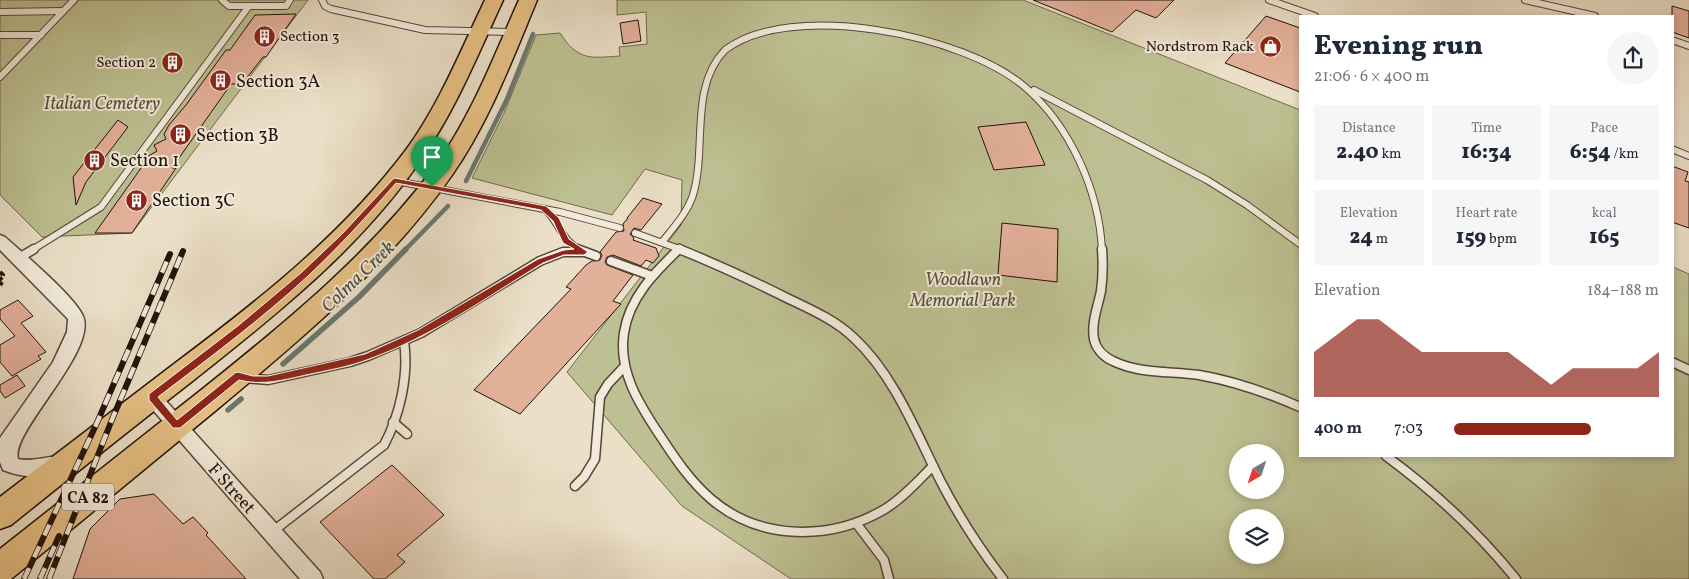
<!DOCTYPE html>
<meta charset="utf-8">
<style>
body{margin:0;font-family:Vollkorn,serif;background:#f6f6f7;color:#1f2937;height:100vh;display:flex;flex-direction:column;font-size:19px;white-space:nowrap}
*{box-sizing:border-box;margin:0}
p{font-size:16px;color:#747a83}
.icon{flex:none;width:28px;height:28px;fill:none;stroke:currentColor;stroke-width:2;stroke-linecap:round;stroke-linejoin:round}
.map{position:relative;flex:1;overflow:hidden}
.drawer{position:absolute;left:1299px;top:15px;width:375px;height:442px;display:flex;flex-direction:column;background:#fff;border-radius:0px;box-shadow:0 2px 8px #0003}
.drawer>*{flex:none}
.needle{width:32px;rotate:219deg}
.controls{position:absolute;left:1229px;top:444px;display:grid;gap:10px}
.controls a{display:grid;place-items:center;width:55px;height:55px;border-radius:50%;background:#fff;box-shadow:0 2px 8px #0003;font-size:25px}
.pin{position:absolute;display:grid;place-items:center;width:42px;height:42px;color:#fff;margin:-51px -21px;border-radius:50% 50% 50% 0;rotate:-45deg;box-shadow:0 0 5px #0007}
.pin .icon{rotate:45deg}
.round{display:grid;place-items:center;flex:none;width:52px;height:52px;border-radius:26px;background:#f6f6f7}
.summary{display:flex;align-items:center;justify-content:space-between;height:85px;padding:0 15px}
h1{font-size:28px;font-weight:800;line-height:38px}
.figures{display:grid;grid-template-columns:repeat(3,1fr);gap:8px;height:85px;padding:5px 15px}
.figures div{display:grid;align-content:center;border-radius:0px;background:#f6f6f7;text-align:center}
.figures b{font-size:21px;font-weight:800}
.figures small{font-size:14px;font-weight:400}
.figures p{font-size:14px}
.chart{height:140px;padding:10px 15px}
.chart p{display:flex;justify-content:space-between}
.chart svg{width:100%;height:90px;margin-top:5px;fill:#8f2418;opacity:.7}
ul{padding:0 15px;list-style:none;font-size:16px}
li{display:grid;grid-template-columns:80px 60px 1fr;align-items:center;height:38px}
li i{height:12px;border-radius:6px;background:#8f2418}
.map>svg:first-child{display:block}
.green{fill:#bdc092;stroke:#6f6a4d;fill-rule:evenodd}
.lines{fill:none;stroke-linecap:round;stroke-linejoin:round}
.stream-far1{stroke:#68796f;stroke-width:4.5}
.stream{stroke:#68796f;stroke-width:5.5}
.building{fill:#e3b09a;stroke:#211308}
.service-far1-casing{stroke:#544638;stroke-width:8}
.service-casing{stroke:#544638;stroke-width:11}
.minor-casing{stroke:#544638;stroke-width:3}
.primary-casing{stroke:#211308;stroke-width:3}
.path{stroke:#211308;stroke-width:4;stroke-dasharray:4.5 2.5;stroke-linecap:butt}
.service-far1{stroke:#f2eadb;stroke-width:6}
.service{stroke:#f2eadb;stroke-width:8}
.minor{fill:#f2eadb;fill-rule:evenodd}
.primary{fill:#e6c084;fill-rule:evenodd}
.rail-casing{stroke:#211308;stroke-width:6}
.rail{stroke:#f2eadb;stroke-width:4.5;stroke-dasharray:12;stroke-linecap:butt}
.route{fill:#8f2418;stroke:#fff;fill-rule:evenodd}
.labels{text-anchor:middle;stroke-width:4;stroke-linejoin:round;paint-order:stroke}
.far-poi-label{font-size:15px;fill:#211308;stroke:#f2eadb;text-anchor:end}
.shield{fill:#f2eadb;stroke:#605447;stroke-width:1}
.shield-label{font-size:16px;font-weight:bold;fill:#211308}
.poi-label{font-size:18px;fill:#211308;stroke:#f2eadb;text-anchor:start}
.park-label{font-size:18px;font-style:italic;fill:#585038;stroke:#f2eadb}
.street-label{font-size:18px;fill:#211308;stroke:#f2eadb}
.water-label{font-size:19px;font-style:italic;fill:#4b4e44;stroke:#f2eadb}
</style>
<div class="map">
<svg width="1689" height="579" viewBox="0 0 1689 579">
<rect width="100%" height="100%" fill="#ebdfc7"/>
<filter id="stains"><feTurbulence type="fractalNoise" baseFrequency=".004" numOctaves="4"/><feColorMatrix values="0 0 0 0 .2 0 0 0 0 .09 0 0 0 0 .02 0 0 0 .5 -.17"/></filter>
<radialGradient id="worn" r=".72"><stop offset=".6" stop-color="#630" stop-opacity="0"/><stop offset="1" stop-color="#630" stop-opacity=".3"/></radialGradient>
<g class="green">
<polygon points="0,0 308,0 132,233 42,237 0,195"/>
<path d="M617,0H1023L1300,110V456H1672L1673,267L1689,274V579H791L682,506L567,372L681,225L682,180L645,169L612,215L472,178L504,113L536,35L560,33C578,61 590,58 620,56L619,47L647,44L646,12L617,15ZM1238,452H1275V490H1238ZM1238,518H1275V555H1238Z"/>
</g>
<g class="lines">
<g class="stream-far1">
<polyline points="466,181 507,99 533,34"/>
<polyline points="405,250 448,206"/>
</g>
<g class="stream">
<polyline points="283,364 359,297 406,249"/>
<polyline points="228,410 241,399"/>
</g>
</g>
<g class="building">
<polygon points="1033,0 1174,0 1156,18 1136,10 1112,32"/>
<polygon points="1672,6 1689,11 1689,38 1672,32"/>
<polygon points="296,14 266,57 263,57 246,79 239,79 236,84 231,84 172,168 176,168 132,233 95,233 146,161 145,158 157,151 154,145 166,139 164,134 169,125 186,105 226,50 230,50 255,15"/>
<polygon points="1266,16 1300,28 1300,92 1225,63"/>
<polygon points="638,20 641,41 623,44 620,23"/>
<polygon points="118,120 128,127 86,182 76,205 73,177"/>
<polygon points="1026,122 1045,165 994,170 978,127"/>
<polygon points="1672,166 1688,172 1685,181 1689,182 1689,228 1672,222"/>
<polygon points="643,198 662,204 641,230 634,228 630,234 634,238 633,240 656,248 659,256 653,263 646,260 641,266 613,255 607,257 605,262 607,265 633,275 613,301 621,304 520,414 474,390 571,289 566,287 586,265 592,261 600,260 602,255 600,252 616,232 624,231 623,224 628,218 627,218"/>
<polygon points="1002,223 1058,229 1057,282 998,275"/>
<polygon points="18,300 33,316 21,323 46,352 38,356 41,359 12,376 0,362 0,345 15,336 0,319 0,310"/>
<polygon points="17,375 25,386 5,398 0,391 0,385"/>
<polygon points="392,465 444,515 397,555 405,562 385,579 374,579 320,522"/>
<polygon points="154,494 183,524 193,517 208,533 206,535 246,579 73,579 90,529 120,499"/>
</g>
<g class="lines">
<defs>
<g id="service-far1">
<polyline points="222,0 229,6 286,6 290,0"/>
<polyline points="322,0 325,6 331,9 425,30 515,32"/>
<polyline points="1269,0 1315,16"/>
<polyline points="1525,0 1595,16"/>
<polyline points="0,12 63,11"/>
<polyline points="0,35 41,35"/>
<polyline points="1672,40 1689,46"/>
<polyline points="0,77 74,0"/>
<polyline points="1034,90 1207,180 1247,205 1300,244"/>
<polyline points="1672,149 1689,156"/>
<polyline points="396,181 560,212 620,228"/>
<path d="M545,209C559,222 562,241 580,250"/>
<polyline points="635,233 682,250"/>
<path d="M662,242C674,227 687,213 693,195C707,149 689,87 725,50C790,0 963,34 1025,87C1070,126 1099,190 1102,250"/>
<polyline points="32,250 101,207 249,6"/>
<polyline points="678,250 680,248"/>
</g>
<g id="service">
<polyline points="577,249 596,256"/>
<path d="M679,249C716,264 753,281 789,299C812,310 835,320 854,338C894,375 916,432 940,480C958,515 979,548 1003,579"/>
<path d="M679,249C655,272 629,298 624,333C618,371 639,404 659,434C674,457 690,481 711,499C760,541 831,541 885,509C903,498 918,481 933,466"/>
<path d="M1102,249C1103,263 1103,277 1101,291C1098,306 1091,323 1094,339C1096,349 1104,357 1113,361C1139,374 1171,371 1199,375C1234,381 1268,393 1300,407"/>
<polyline points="19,258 34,249"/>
<polyline points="611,261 652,276"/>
<polyline points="1672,362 1689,370"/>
<polyline points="244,378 268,380 350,362 368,356 421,333 540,261 563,252 584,252"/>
<polyline points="393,422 407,434"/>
<path d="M1386,456C1435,492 1478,532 1516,579"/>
<polyline points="575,486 584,477 595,459 600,397 608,384 624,367"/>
<polyline points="856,523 884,560 889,579"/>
<path d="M272,532L384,445C400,415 409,375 404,341"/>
</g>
<g id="minor">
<path d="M0,235L5,237C24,254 74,296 83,316C98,351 10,432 18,459C36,463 53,453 66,458L68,464L66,470C43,478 26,479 3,470L0,462V438L53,362L67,332L68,319L0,250Z"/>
<polygon points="152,390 158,392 320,572 323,579 300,579 146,402 143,397 146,392"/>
</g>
<g id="primary">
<path d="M485,0H503C478,54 456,109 422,158C363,246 277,314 195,379C133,427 72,476 11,525L0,529V497C58,453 116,408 174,364C258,301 342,235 406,150C439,105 461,50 485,0Z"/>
<path d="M519,0H537C512,60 489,122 452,175C388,267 300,340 215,411C147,467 79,523 11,579H0V549C67,496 133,444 200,391C285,323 371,253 436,165C472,115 494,56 519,0Z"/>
</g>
</defs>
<use href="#service-far1" class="service-far1-casing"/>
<use href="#service" class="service-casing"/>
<use href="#minor" class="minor-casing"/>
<use href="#primary" class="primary-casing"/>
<polyline class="path" points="0,272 3,275 0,278 3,281 0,285"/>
<use href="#service-far1" class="service-far1"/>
<use href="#service" class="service"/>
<use href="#minor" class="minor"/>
<use href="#primary" class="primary"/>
<defs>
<g id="rail">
<polyline points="24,579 96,425 170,254"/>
<polyline points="40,579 59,536"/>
<polyline points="49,579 111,422 183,251"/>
</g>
</defs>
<use href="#rail" class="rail-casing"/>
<use href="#rail" class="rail"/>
</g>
<path class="route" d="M394,178L546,206L559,218L569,239L588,252L584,255H564L543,263C487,297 431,337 369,359C349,367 328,370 306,375C283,380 263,386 239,380L180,428H173L149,400V394L239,325L302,272L343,233ZM396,183L541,210L553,221L563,243L574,249L564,250L538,259L418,330L365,354L268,376H253L238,372L235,373L177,420L158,397C209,358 262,319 309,275C340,246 368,215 396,183Z"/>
<defs>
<symbol id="building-disc" viewBox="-11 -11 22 22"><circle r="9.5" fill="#8f2418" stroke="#f2eadb"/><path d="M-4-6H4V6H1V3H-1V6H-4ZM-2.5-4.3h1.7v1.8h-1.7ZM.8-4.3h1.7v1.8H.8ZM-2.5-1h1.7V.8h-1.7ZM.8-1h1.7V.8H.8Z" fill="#fff"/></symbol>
<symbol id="shop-disc" viewBox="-11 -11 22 22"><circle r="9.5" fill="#8f2418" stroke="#f2eadb"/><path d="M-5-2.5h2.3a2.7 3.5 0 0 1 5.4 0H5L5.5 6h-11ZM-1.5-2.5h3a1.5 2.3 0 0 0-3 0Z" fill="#fff"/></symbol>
</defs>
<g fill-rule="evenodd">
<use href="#building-disc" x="252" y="24" width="25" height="25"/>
<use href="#shop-disc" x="1258" y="34" width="25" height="25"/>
<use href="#building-disc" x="160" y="50" width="25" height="25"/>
<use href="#building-disc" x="208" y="68" width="25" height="25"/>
<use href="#building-disc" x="168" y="122" width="25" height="25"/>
<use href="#building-disc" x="82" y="148" width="25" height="25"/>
<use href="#building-disc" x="124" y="188" width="25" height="25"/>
</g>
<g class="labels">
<g class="far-poi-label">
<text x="280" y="41" text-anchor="start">Section 3</text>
<text x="1254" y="51">Nordstrom Rack</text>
<text x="156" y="67">Section 2</text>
</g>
<rect class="shield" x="62" y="483.5" width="52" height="27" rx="4"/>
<g class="shield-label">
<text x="88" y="503">CA 82</text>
</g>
<g class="poi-label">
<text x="236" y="87">Section 3A</text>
<text x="196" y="141">Section 3B</text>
<text x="110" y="166">Section 1</text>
<text x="152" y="206">Section 3C</text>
</g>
<g class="park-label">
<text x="102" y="109">Italian Cemetery</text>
<text x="963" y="285">Woodlawn<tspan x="963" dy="21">Memorial Park</tspan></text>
</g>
<g class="street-label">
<text transform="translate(232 488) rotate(48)" y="6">F Street</text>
</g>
<g class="water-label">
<text transform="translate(357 276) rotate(-44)" y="7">Colma Creek</text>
</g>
</g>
<rect width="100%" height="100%" filter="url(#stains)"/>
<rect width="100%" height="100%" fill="url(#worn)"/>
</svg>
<div class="controls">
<a><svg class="needle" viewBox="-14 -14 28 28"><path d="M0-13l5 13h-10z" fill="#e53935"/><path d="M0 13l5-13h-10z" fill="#747a83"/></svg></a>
<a><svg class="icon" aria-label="layers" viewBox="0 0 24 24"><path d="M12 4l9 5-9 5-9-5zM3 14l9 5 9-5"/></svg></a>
</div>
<div class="pin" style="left:432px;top:187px;background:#1e9e55"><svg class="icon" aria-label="arrive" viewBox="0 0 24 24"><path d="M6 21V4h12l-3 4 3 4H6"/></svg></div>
<section class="drawer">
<div class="summary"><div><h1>Evening run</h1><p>21:06 · 6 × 400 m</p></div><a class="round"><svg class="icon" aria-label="share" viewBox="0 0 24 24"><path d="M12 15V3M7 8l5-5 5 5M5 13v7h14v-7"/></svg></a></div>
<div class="figures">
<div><p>Distance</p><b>2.40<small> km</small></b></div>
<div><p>Time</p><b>16:34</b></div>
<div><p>Pace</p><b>6:54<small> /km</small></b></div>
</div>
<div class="figures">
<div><p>Elevation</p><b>24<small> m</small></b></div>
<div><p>Heart rate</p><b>159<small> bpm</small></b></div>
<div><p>kcal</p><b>165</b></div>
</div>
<div class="chart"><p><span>Elevation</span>184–188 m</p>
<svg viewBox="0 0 160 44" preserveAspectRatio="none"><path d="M0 44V22L10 14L20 6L30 6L40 14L50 22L60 22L70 22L80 22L90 22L100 30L110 38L120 30L130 30L140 30L150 30L160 22V44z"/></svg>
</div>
<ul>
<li><b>400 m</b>7:03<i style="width:67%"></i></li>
</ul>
</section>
</div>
